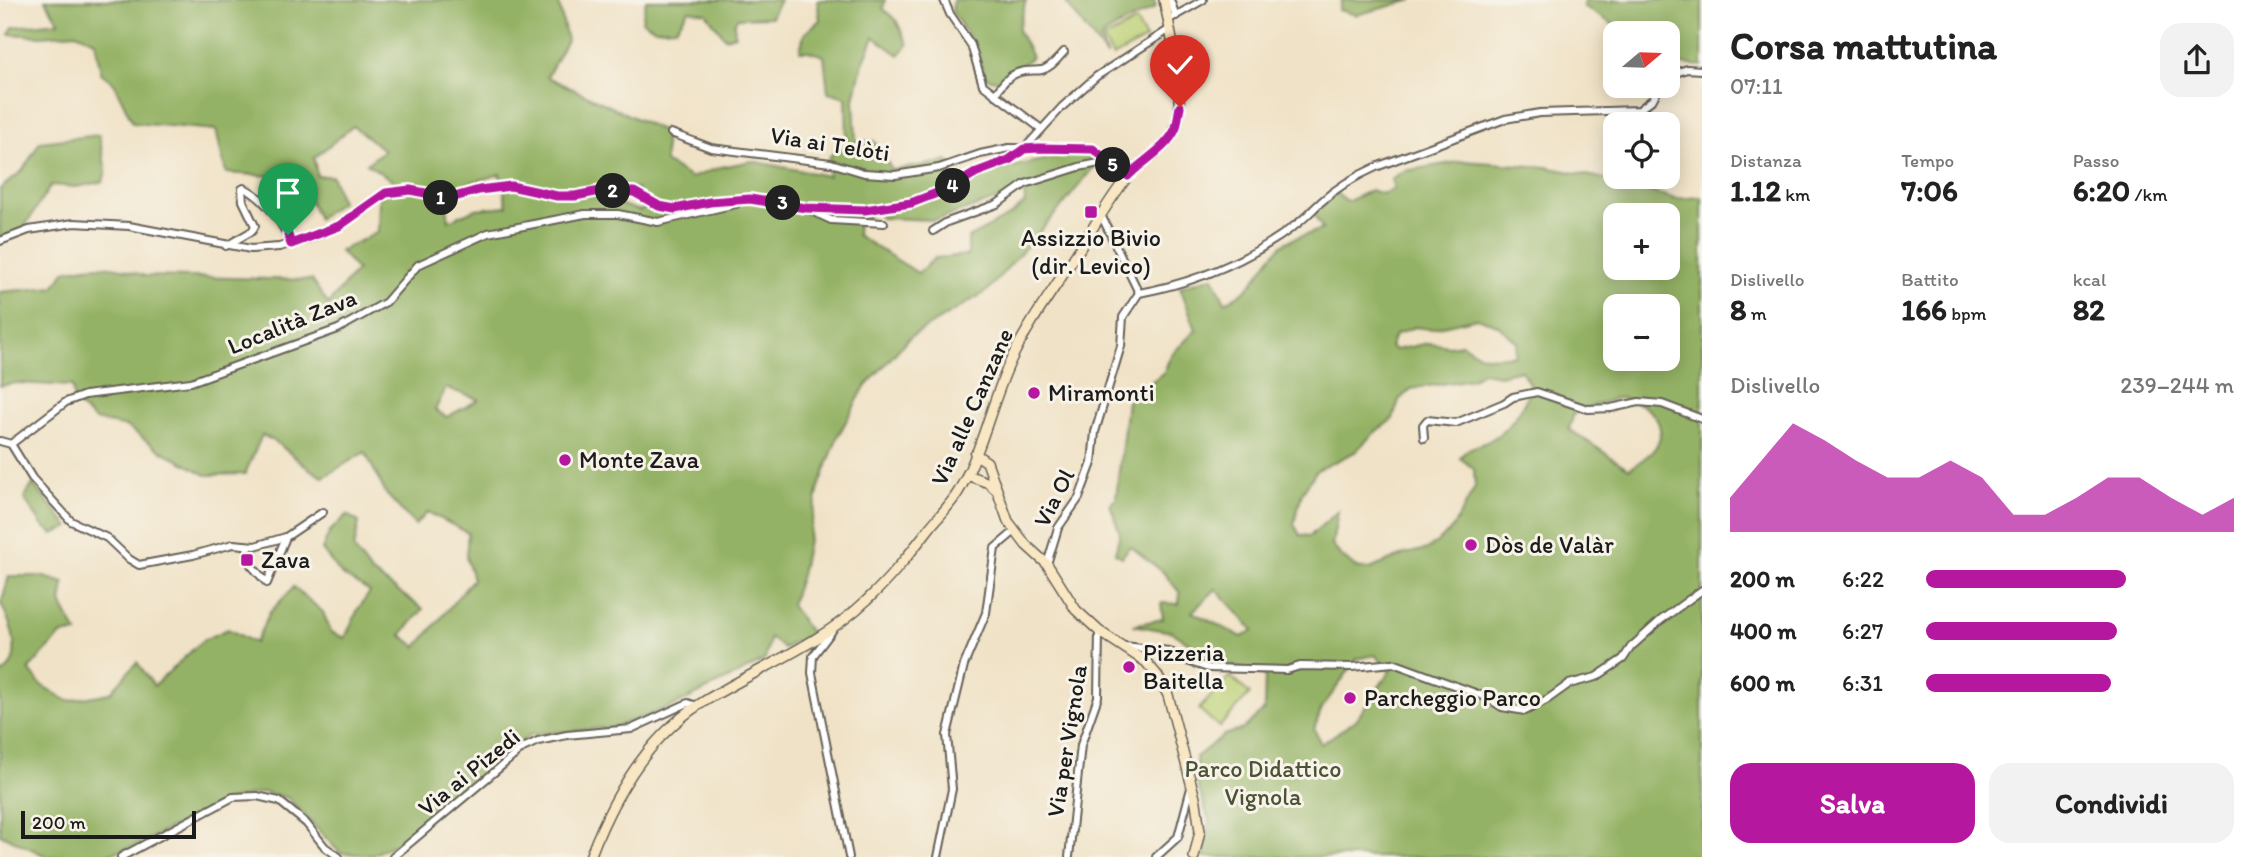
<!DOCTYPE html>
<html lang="it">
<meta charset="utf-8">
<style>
body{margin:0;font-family:Itim,sans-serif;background:#f2f2f2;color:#222;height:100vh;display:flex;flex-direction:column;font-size:26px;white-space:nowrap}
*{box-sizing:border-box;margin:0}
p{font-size:23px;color:#767676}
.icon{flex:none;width:38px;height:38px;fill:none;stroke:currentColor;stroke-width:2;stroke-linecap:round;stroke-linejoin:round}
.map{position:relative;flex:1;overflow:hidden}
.sheet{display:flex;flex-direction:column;background:#fff;width:560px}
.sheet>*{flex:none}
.needle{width:46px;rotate:71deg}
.tools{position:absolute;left:1603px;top:21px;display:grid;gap:14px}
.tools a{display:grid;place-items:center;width:77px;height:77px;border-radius:14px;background:#fff;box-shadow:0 4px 18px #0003;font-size:35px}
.scale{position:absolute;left:21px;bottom:18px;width:175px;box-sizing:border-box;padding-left:7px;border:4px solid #1c1c1c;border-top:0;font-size:19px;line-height:24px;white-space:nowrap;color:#1c1c1c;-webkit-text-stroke:5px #f7f3e8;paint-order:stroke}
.pin{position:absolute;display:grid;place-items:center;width:60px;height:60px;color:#fff;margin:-72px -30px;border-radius:50% 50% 50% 0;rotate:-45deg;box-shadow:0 0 7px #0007}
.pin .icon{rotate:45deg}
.km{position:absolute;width:35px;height:35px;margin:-18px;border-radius:50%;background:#222;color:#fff;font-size:19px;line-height:35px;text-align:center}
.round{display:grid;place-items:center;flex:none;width:74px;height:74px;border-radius:21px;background:#f2f2f2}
.overview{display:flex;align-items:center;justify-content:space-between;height:119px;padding:0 28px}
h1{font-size:38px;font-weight:700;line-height:52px}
.metrics{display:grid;grid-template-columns:repeat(3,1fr);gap:10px;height:119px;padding:7px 28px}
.metrics div{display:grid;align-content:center}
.metrics b{font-size:30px;font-weight:700}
.metrics small{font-size:19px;font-weight:400}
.metrics p{font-size:19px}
.chart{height:196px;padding:14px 28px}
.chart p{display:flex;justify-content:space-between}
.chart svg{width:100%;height:126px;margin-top:7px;fill:#b5179e;opacity:.7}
.button{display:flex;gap:14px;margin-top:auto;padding:14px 28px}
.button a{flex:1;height:80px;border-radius:21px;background:#b5179e;color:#fff;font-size:28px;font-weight:700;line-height:80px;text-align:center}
.button a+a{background:#f2f2f2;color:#222}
ul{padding:0 28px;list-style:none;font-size:23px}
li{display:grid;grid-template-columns:112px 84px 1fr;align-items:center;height:52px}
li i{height:18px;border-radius:9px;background:#b5179e}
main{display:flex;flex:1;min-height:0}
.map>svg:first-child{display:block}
.green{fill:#bbd073;stroke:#6c7648;stroke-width:2}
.forest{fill:#94b265;stroke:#586740;stroke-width:2;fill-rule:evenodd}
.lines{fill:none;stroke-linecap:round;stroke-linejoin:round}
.street-casing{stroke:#666158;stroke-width:10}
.secondary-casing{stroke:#666158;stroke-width:12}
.street{stroke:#fff;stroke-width:6}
.secondary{stroke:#f9e7c3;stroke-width:9}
.route-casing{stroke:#fff;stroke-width:14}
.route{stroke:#b5179e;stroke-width:9}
.poi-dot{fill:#b5179e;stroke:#f7f3e8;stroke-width:2.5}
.labels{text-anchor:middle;stroke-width:6;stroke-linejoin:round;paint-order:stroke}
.street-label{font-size:24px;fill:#1c1c1c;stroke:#f7f3e8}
.poi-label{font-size:24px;fill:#1c1c1c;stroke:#f7f3e8;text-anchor:start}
.park-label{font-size:24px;fill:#4c5236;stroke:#f7f3e8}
</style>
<main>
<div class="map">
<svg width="1702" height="857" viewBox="0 0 1702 857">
<rect width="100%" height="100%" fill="#f7f3e8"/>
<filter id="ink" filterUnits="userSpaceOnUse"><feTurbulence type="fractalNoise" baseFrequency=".0143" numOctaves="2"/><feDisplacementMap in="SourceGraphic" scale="14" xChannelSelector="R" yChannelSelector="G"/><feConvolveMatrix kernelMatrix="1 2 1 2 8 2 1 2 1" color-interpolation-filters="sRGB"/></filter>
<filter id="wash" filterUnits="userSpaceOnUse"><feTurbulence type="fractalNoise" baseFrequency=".00686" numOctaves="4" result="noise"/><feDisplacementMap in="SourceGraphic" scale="28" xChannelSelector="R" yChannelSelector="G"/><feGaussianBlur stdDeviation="1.57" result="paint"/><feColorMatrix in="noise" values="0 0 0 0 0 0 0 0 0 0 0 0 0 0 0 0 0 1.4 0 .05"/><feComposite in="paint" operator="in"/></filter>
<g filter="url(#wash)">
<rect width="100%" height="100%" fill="#f0e2c6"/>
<g class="green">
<polygon points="1136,21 1146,39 1113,57 1103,39"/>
<polygon points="1230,676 1250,694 1219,727 1199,709"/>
</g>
<g class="forest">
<path d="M45,0H558L567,40L547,77L665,132V162L691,178L721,167L752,161L828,176L829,157L839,148L847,145L846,97L828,92L824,56L808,51H800L804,34L820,20L817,0H885L883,9L896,20L908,45L899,55L874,37L862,65L854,99L856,141H874L892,170L948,161L957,185L974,175L1092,149L1099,160L1064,204L987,291L909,338L864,388L838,436L819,487L801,575L791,605L811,634L784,648L770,638L765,660L676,705L614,727L530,735L398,843L372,855L340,853L288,798L263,792L222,802L135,846L98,857H48L0,834V675C26,661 11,623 1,604L9,576H41L64,583L61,603L77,633L62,634L29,669L41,685L68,701L110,693L137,662L154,686L203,640L228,629L255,643L270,612L294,587L323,612L331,632L345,638L358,609L370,592L342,575L322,550L330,531L347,515L359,522L354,549L371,572L423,609L401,635L417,647L473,579L466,557L468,533L428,512L415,525L386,494L365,452L323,477C299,466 288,446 262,435L245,474L206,475L160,450L127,427L95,420L74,402L72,386L16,383L0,386V292L54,287L65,271C95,263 116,265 145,276L312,280L328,304L357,270L340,251L378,232L379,198L398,184L367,164L384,150L353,126L314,158L317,176H332L341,202L318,219L303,186L271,176L226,173L216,130L133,123L114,83L101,73L95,41L76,33L41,36L9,34L13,27L59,22ZM500,174L507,206L475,209L449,221L445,191ZM611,187L637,189L645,207L640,211L622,205L610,198ZM1024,190L1025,203L1011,215L968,238V255L935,258L918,273L857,235L858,221L869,217L874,205L881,218L936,220ZM446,388L478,399V400L447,417L435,410Z"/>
<polygon points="646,0 780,0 771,17 738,18 734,23 735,35 725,38 706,13 689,10 676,28 656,29 642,21"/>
<polygon points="953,0 1026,0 1018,30 1032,57 1000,81 986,78 974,46 952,11"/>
<path d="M1064,0H1154L1156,7C1138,18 1117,24 1100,38L1107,57Z"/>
<polygon points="1342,0 1413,0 1356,15 1339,10"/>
<polygon points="1584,0 1613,2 1613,0 1702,0 1702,66 1680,64 1668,71 1668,33 1618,33 1617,27 1583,6"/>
<polygon points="99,135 106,171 103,182 76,187 51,185 24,228 0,238 0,189 23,170 40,142"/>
<path d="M1464,161L1546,167L1616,181L1675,199L1702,197V857H1203L1209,821L1197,783L1196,757L1224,735L1243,729L1264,710L1265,675L1220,663L1172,632L1133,625L1163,619L1161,603L1179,604L1180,593L1163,572L1130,546L1122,557L1115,553L1120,533L1110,504L1116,499L1127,401L1164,372L1171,355L1196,330L1180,287L1213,277L1225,302C1257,290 1259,266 1282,245C1292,237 1311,234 1323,229L1312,212L1336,193L1347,202L1371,190L1382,194L1394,189L1391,179L1404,171ZM1615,215H1668V268H1615ZM1615,306H1668V359H1615ZM1477,318L1497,325L1517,342L1515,355C1491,358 1482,359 1462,344L1449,346L1429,343L1395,350L1390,347L1395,335L1414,327L1430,329ZM1521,370L1531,387C1524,407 1511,428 1492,439C1479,448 1470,443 1460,458L1474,469L1475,487L1459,517L1449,532L1428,549L1405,554L1370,569L1357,568L1341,556L1332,545L1338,511L1310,536L1300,535L1294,524L1302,493L1317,470L1355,452L1374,433L1393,419L1399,400L1411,389L1472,379L1482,372L1499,375ZM1616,398C1641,398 1673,421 1655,448C1648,457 1638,463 1629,469L1569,429L1574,413ZM1216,589L1253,630L1242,637L1192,612ZM1375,655L1390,671L1356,720L1321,744L1314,729L1322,708L1357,659Z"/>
<polygon points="33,484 69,527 53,534 42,525 24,498"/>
</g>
</g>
<g filter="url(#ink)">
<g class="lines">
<defs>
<g id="street">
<polyline points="944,0 950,14 971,45 983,85 1040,128"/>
<polyline points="1170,0 1176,16"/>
<polyline points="1168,20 1203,0"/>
<polyline points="1668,76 1687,69 1702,70"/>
<path d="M995,95C1003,82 1010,73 1025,71C1031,70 1037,71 1042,70C1052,67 1057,59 1064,52"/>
<polyline points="671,133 711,148 831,163 864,173 895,175 939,168 980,154 1009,148 1093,149 1128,176"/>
<polyline points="807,209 831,220 884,223"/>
<polyline points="933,231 947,222 997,204 1025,184 1079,167 1109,161"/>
<polyline points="0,241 29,230 74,223 129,226 251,249 279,247 309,239 339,226 386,193 410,190 438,197 451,198 479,190 511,186 557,196 575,196 600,191 634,192 659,206 675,209 710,202 750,199 806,208 865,210 911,203 950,188 977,172 1009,160 1024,149 1062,107 1097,76 1170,29"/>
<path d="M226,246L252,231L255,226L243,201L242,189L244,188C265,198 283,223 291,244"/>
<path d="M1139,293C1198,282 1250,260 1297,224C1306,217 1313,209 1321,202C1337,187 1356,176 1376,167L1505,119L1540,113L1639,110L1653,99L1660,86"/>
<polyline points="1424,438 1423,425 1427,420 1456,423 1504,403 1513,397 1537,392 1588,409 1611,408 1639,402 1662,404 1702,419"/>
<polyline points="0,441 11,444"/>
<polyline points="286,537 255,546 233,544 193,555 139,565 129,559 107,538 71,521 32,478 11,444 66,402 85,395 191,382 338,329 386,302 418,265 488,233 585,214 618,214 658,222 736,204"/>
<polyline points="247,546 251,565 267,583 286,537 323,512"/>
<polyline points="1047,564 1058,528 1079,498 1092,463 1095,432 1121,346 1123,317 1139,293 1101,215"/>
<polyline points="832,631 813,656 812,673 849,857"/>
<polyline points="1124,646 1169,651 1187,661 1208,668 1287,670 1300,666 1352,667 1393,663 1486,697 1502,707 1525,711 1548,699 1569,684 1596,677 1623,659 1631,647 1661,620 1702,590"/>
<polyline points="121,857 233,797 257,796 279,801 306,823 325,847 339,857"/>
<polyline points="393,857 523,748 538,741 567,735 631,729 688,703 697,706"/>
<polyline points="938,857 952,789 947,735 964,665 986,613 995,548 1015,531"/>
<polyline points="1069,857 1081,745 1098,697 1099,631"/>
<polyline points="1156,857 1178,837 1191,788"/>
</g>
<g id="secondary">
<polyline points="975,454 987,462 1008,521 1026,545 1047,564 1076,610 1099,631 1146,662 1157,675 1168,695 1196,802 1200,831 1194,857"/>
<polyline points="967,475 989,483 995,489"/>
<path d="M590,857C612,799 646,739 700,704C755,669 819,646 867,600C891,578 911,552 931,526C941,514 954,501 961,487C983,447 992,401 1011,360C1029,322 1055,288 1077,253C1094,227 1109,199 1129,175C1142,160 1167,149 1175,130C1187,104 1170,28 1164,0"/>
</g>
</defs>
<use href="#street" class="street-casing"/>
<use href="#secondary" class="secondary-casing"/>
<use href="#street" class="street"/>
<use href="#secondary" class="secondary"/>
</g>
</g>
<g class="lines" filter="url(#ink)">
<defs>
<path id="route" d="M288,235L291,244L339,226L386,193L410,190L451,198L479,190L511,186L557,196H575L600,191L634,192L659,206L675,209L710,202L750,199L806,208L865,210L911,203L950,188L977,172L1009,160L1024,149L1039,148L1093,149L1128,176C1142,161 1166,149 1175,130C1178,124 1178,114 1180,107"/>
</defs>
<use href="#route" class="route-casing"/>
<use href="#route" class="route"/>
</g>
<g class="poi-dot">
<rect x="1084" y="205" width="14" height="14" rx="3.5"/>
<circle cx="1034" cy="393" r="7"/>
<circle cx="565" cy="460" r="7"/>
<circle cx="1471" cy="545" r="7"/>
<rect x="240" y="553" width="14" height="14" rx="3.5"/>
<circle cx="1129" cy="667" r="7"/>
<circle cx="1350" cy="698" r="7"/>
</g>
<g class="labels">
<g class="street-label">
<text transform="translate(830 144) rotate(9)" y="8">Via ai Telòti</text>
<text transform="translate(292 322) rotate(-22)" y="8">Località Zava</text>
<text transform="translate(972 407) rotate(-66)" y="8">Via alle Canzane</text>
<text transform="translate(1054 498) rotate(-63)" y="8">Via Ol</text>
<text transform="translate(1067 741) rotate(-81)" y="8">Via per Vignola</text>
<text transform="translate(469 772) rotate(-39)" y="8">Via ai Pizedi</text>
</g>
<g class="poi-label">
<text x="1091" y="246" text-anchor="middle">Assizzio Bivio<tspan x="1091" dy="28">(dir. Levico)</tspan></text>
<text x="1048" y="401">Miramonti</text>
<text x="579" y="468">Monte Zava</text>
<text x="1485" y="553">Dòs de Valàr</text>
<text x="261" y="568">Zava</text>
<text x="1143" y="661">Pizzeria<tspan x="1143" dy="28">Baitella</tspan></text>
<text x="1364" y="706">Parcheggio Parco</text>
</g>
<g class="park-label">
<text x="1263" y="777">Parco Didattico<tspan x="1263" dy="28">Vignola</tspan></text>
</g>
</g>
</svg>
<div class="tools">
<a><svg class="needle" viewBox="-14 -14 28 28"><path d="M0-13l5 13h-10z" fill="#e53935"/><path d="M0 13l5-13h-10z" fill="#767676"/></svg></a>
<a><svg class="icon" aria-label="locate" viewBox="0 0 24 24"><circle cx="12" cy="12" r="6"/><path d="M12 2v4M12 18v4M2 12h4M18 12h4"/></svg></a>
<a>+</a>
<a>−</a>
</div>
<div class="scale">200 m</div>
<div class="pin" style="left:288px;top:235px;background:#1e9e55"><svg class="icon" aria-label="arrive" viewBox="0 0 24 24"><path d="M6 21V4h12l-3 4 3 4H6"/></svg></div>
<div class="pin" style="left:1180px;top:107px;background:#d93025"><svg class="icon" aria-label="check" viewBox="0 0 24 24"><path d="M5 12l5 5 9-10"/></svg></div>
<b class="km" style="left:441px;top:198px">1</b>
<b class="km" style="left:613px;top:191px">2</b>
<b class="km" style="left:783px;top:203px">3</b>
<b class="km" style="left:953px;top:186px">4</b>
<b class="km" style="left:1113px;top:165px">5</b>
</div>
<section class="sheet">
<div class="overview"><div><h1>Corsa mattutina</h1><p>07:11</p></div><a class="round"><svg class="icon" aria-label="share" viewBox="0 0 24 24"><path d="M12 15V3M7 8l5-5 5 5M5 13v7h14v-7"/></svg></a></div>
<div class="metrics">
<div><p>Distanza</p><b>1.12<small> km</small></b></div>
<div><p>Tempo</p><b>7:06</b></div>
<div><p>Passo</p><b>6:20<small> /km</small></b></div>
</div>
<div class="metrics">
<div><p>Dislivello</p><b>8<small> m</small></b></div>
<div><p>Battito</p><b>166<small> bpm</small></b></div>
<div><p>kcal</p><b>82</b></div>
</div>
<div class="chart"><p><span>Dislivello</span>239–244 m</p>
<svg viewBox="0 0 160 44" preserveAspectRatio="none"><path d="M0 44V32L10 19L20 6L30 12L40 19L50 25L60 25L70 19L80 25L90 38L100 38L110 32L120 25L130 25L140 32L150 38L160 32V44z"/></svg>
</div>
<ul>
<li><b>200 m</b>6:22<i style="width:65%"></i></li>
<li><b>400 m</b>6:27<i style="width:62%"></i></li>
<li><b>600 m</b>6:31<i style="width:60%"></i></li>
</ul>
<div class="button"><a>Salva</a><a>Condividi</a></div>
</section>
</main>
